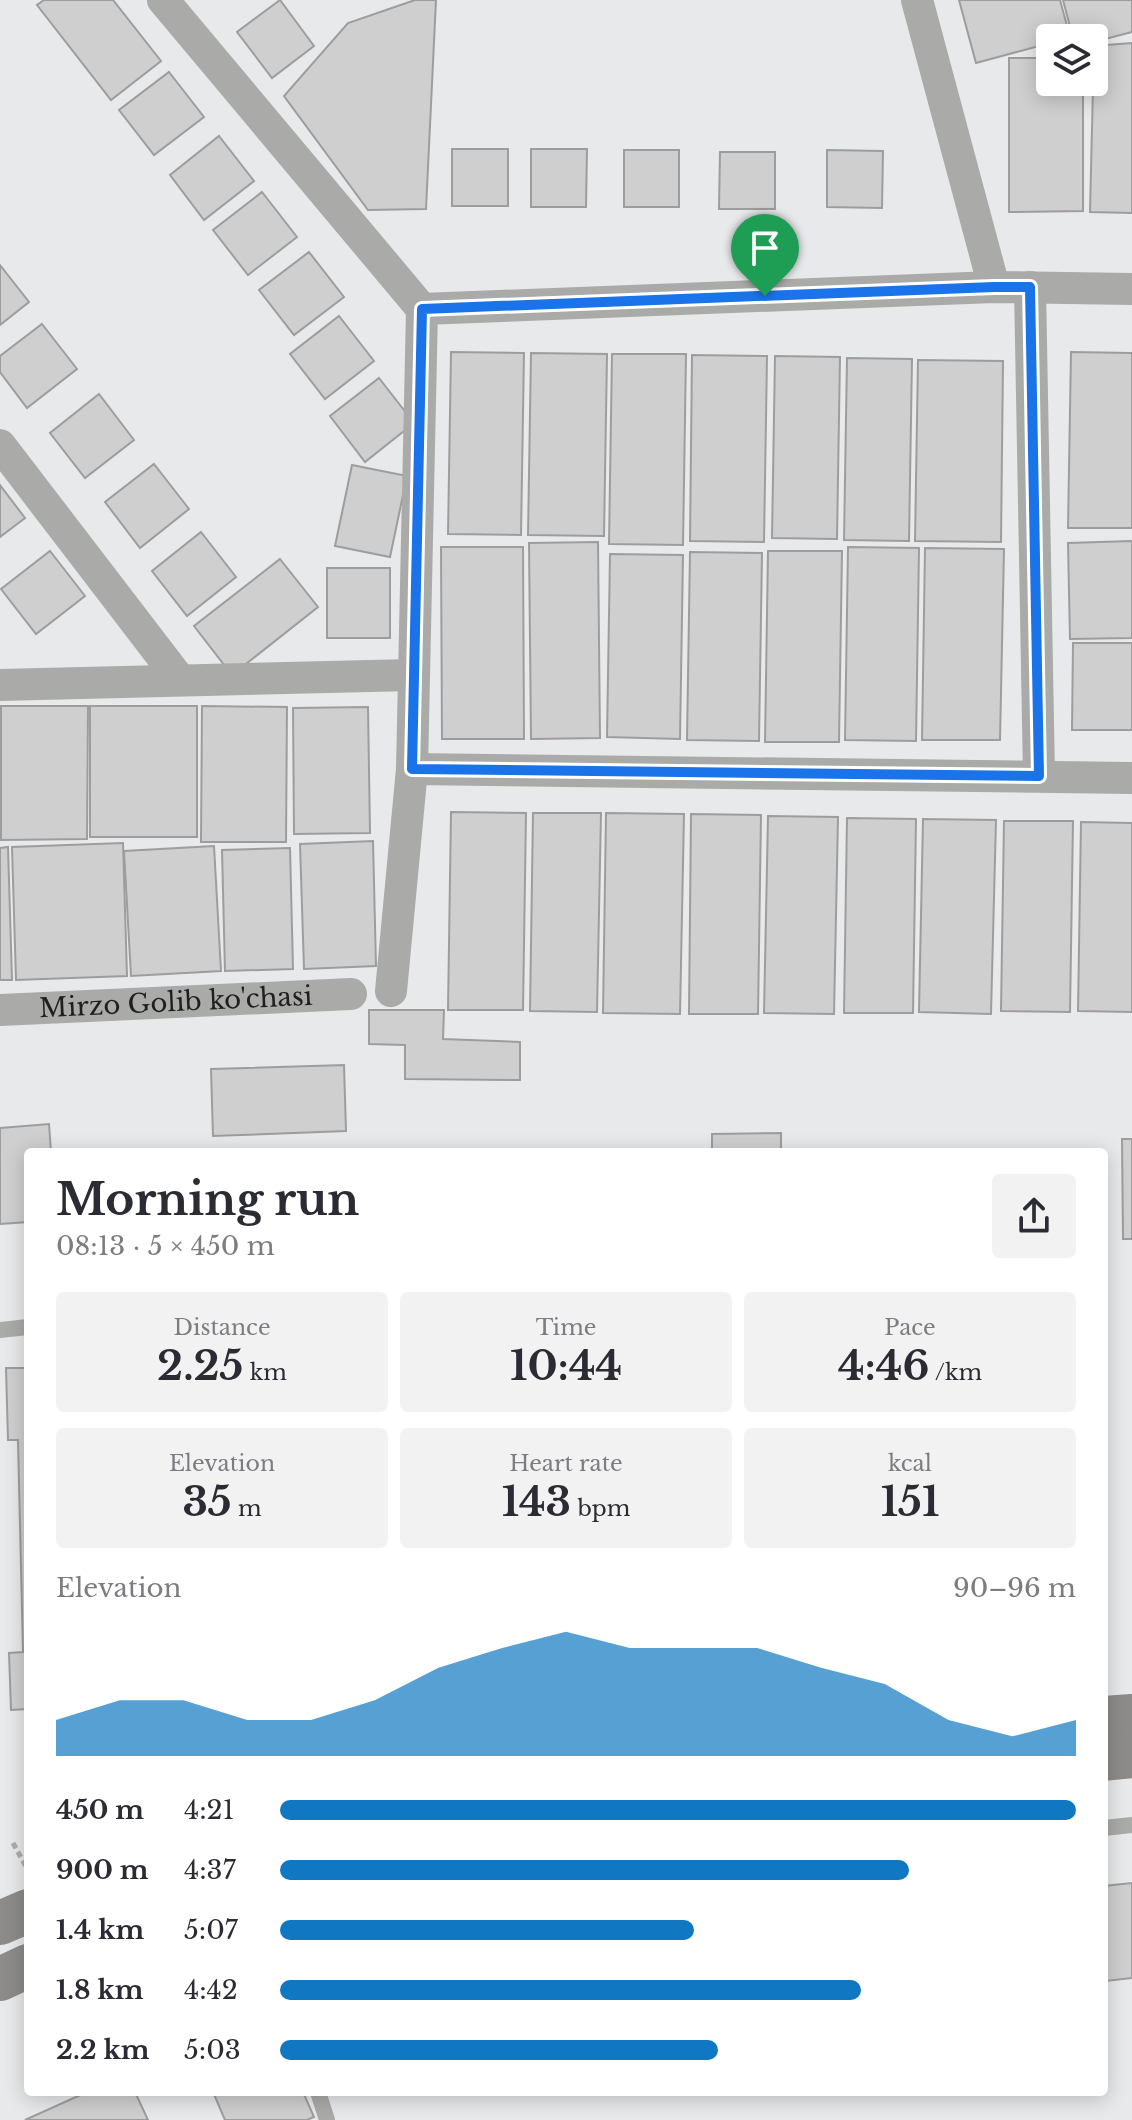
<!DOCTYPE html>
<meta charset="utf-8">
<style>
body{margin:0;font-family:"Libre Baskerville",serif;background:#f2f2f3;color:#2b2b33;height:100vh;display:flex;flex-direction:column;font-size:30px;white-space:nowrap}
*{box-sizing:border-box;margin:0}
p{font-size:26px;color:#7c7c81}
.icon{flex:none;width:44px;height:44px;fill:none;stroke:currentColor;stroke-width:2;stroke-linecap:round;stroke-linejoin:round}
.map{position:relative;flex:1;overflow:hidden}
.panel{position:absolute;left:24px;top:1148px;width:1084px;height:948px;display:flex;flex-direction:column;background:#fff;border-radius:8px;box-shadow:0 4px 20px #0003}
.panel>*{flex:none}
.tools{position:absolute;left:1036px;top:24px;display:grid;gap:16px}
.tools a{display:grid;place-items:center;width:72px;height:72px;border-radius:8px;background:#fff;box-shadow:0 4px 20px #0003;font-size:40px}
.pin{position:absolute;display:grid;place-items:center;width:68px;height:68px;color:#fff;margin:-82px -34px;border-radius:50% 50% 50% 0;rotate:-45deg;box-shadow:0 0 8px #0007}
.pin .icon{rotate:45deg}
.round{display:grid;place-items:center;flex:none;width:84px;height:84px;border-radius:8px;background:#f2f2f3}
.overview{display:flex;align-items:center;justify-content:space-between;height:136px;padding:0 32px}
h1{font-size:44px;font-weight:800;line-height:60px}
.metrics{display:grid;grid-template-columns:repeat(3,1fr);gap:12px;height:136px;padding:8px 32px}
.metrics div{display:grid;align-content:center;border-radius:8px;background:#f2f2f3;text-align:center}
.metrics b{font-size:40px;font-weight:800}
.metrics small{font-size:22px;font-weight:400}
.metrics p{font-size:22px}
.chart{height:224px;padding:16px 32px}
.chart p{display:flex;justify-content:space-between}
.chart svg{width:100%;height:144px;margin-top:8px;fill:#1078c3;opacity:.7}
ul{padding:0 32px;list-style:none;font-size:26px}
li{display:grid;grid-template-columns:128px 96px 1fr;align-items:center;height:60px}
li i{height:20px;border-radius:10px;background:#1078c3}
.map>svg:first-child{display:block}
.building{fill:#d0cfd0;stroke:#9e9d9e;stroke-width:2}
.lines{fill:none;stroke-linecap:round;stroke-linejoin:round}
.path{stroke:#abacad;stroke-width:5;stroke-dasharray:6 4;stroke-linecap:butt}
.service{stroke:#aaaaa9;stroke-width:16}
.minor{stroke:#aaaaa9;stroke-width:32}
.secondary{stroke:#8c8b8a;stroke-width:44}
.route-casing{stroke:#fff;stroke-width:16}
.route{stroke:#1a73e8;stroke-width:10}
.labels{text-anchor:middle;stroke-width:6;stroke-linejoin:round;paint-order:stroke}
.street-label{font-size:26px;fill:#1f1f20;stroke:#e8e9ea}
</style>
<div class="map">
<svg width="1132" height="2120" viewBox="0 0 1132 2120">
<rect width="100%" height="100%" fill="#e8e9ea"/>
<g class="building">
<polygon points="44,0 113,0 161,61 111,100 37,5"/>
<polygon points="280,0 314,46 272,78 237,32"/>
<polygon points="415,0 436,0 426,209 368,210 284,96 348,23"/>
<polygon points="959,0 1060,0 1070,37 1050,38 1050,43 976,63"/>
<polygon points="1063,0 1132,0 1132,32 1094,42 1094,38 1073,38"/>
<polygon points="1132,43 1132,213 1090,212 1094,46"/>
<polygon points="1009,58 1050,58 1050,82 1083,82 1083,211 1009,212"/>
<polygon points="169,72 204,117 154,155 119,110"/>
<polygon points="219,136 254,181 204,220 170,175"/>
<rect x="452" y="149" width="56" height="57"/>
<polygon points="531,149 587,149 586,207 531,207"/>
<rect x="624" y="150" width="55" height="57"/>
<polygon points="827,150 883,151 882,208 827,207"/>
<polygon points="720,152 775,152 775,209 719,209"/>
<polygon points="262,192 297,237 248,275 213,230"/>
<polygon points="309,252 344,297 294,335 259,290"/>
<polygon points="0,265 29,302 0,325"/>
<polygon points="339,316 374,361 325,399 290,354"/>
<polygon points="42,324 77,369 27,408 0,372 0,356"/>
<polygon points="451,352 524,353 521,535 448,534"/>
<polygon points="1071,352 1132,353 1132,528 1068,528"/>
<polygon points="531,353 607,354 604,536 528,535"/>
<polygon points="612,354 686,354 683,545 609,544"/>
<polygon points="692,355 767,356 764,542 690,541"/>
<polygon points="775,356 840,357 837,539 772,538"/>
<polygon points="847,358 912,359 909,541 844,540"/>
<polygon points="918,360 1003,361 1001,542 915,541"/>
<polygon points="379,378 414,423 365,462 330,416"/>
<polygon points="99,394 134,440 85,478 50,433"/>
<polygon points="154,464 189,509 140,548 105,502"/>
<polygon points="352,465 407,476 390,557 335,546"/>
<polygon points="0,485 25,518 0,537"/>
<polygon points="201,532 236,577 187,616 152,571"/>
<polygon points="1132,541 1132,638 1070,639 1068,543"/>
<polygon points="598,542 600,738 531,739 529,543"/>
<polygon points="441,547 523,547 524,739 442,739"/>
<polygon points="848,547 919,548 916,741 845,740"/>
<polygon points="925,548 1004,549 1000,740 922,740"/>
<polygon points="50,551 85,596 36,634 1,589"/>
<polygon points="768,551 842,551 839,742 765,742"/>
<polygon points="690,552 762,553 759,741 687,740"/>
<polygon points="610,554 683,555 680,739 607,737"/>
<polygon points="280,559 318,607 232,675 194,626"/>
<rect x="327" y="568" width="63" height="70"/>
<polygon points="1073,643 1132,643 1132,730 1072,730"/>
<polygon points="1,706 88,706 87,839 1,840"/>
<rect x="90" y="706" width="107" height="131"/>
<polygon points="202,706 287,707 286,842 201,842"/>
<polygon points="368,707 370,833 294,834 293,708"/>
<polygon points="451,812 526,813 523,1010 448,1010"/>
<polygon points="533,813 601,813 597,1012 530,1011"/>
<polygon points="606,813 684,814 680,1014 603,1013"/>
<polygon points="691,814 761,815 758,1014 689,1014"/>
<polygon points="768,816 838,817 834,1014 764,1013"/>
<polygon points="847,818 916,819 913,1013 844,1013"/>
<polygon points="923,819 996,820 991,1014 919,1012"/>
<polygon points="1004,821 1073,821 1070,1012 1001,1011"/>
<polygon points="1081,822 1132,823 1132,1012 1078,1011"/>
<polygon points="373,841 376,966 304,969 300,844"/>
<polygon points="123,843 127,976 16,980 12,847"/>
<polygon points="214,846 221,971 131,976 124,851"/>
<polygon points="8,847 12,980 0,980 0,848"/>
<polygon points="290,848 293,969 225,971 222,850"/>
<polygon points="369,1010 444,1010 443,1039 520,1042 520,1080 405,1079 405,1045 369,1044"/>
<polygon points="344,1065 346,1131 213,1136 211,1069"/>
<polygon points="49,1124 51,1152 28,1152 28,1222 0,1224 0,1128"/>
<polygon points="781,1133 781,1152 712,1152 712,1134"/>
<polygon points="1122,1139 1132,1139 1132,1239 1123,1239"/>
<polygon points="6,1368 28,1368 28,1709 11,1710 9,1653 23,1652 18,1440 8,1440"/>
<polygon points="1132,1883 1132,1978 1106,1981 1104,1886"/>
<polygon points="87,2092 135,2092 148,2120 25,2120"/>
<polygon points="213,2092 303,2092 314,2117 307,2120 225,2120"/>
</g>
<g class="lines">
<polyline class="path" points="13,1843 28,1870"/>
<g class="service">
<polyline points="0,1330 28,1327"/>
<polyline points="1104,1828 1132,1825"/>
<polyline points="318,2092 327,2120"/>
</g>
<g class="minor">
<polyline points="163,0 422,309"/>
<polyline points="917,0 994,287"/>
<polyline points="1030,287 1039,776"/>
<polyline points="422,309 994,287 1132,289"/>
<polyline points="0,445 180,680"/>
<polyline points="0,685 413,675"/>
<polyline points="412,769 1132,778"/>
<polyline points="391,991 412,769 422,309"/>
<path id="s1" d="M0,1010L351,994"/>
</g>
<g class="secondary">
<polyline points="1104,1718 1132,1716"/>
<polyline points="1104,1759 1132,1756"/>
<polyline points="0,1923 28,1911"/>
<polyline points="0,1979 28,1966"/>
</g>
</g>
<g class="lines">
<defs>
<polygon id="route" points="994,287 1030,287 1039,776 412,769 422,309"/>
</defs>
<use href="#route" class="route-casing"/>
<use href="#route" class="route"/>
</g>
<g class="labels">
<g class="street-label">
<text dy="9" stroke="none"><textPath href="#s1" startOffset="176">Mirzo Golib ko'chasi</textPath></text>
</g>
</g>
</svg>
<div class="tools">
<a><svg class="icon" aria-label="layers" viewBox="0 0 24 24"><path d="M12 4l9 5-9 5-9-5zM3 14l9 5 9-5"/></svg></a>
</div>
<div class="pin" style="left:765px;top:296px;background:#1e9e55"><svg class="icon" aria-label="arrive" viewBox="0 0 24 24"><path d="M6 21V4h12l-3 4 3 4H6"/></svg></div>
<section class="panel">
<div class="overview"><div><h1>Morning run</h1><p>08:13 · 5 × 450 m</p></div><a class="round"><svg class="icon" aria-label="share" viewBox="0 0 24 24"><path d="M12 15V3M7 8l5-5 5 5M5 13v7h14v-7"/></svg></a></div>
<div class="metrics">
<div><p>Distance</p><b>2.25<small> km</small></b></div>
<div><p>Time</p><b>10:44</b></div>
<div><p>Pace</p><b>4:46<small> /km</small></b></div>
</div>
<div class="metrics">
<div><p>Elevation</p><b>35<small> m</small></b></div>
<div><p>Heart rate</p><b>143<small> bpm</small></b></div>
<div><p>kcal</p><b>151</b></div>
</div>
<div class="chart"><p><span>Elevation</span>90–96 m</p>
<svg viewBox="0 0 160 44" preserveAspectRatio="none"><path d="M0 44V33L10 27L20 27L30 33L40 33L50 27L60 17L70 11L80 6L90 11L100 11L110 11L120 17L130 22L140 33L150 38L160 33V44z"/></svg>
</div>
<ul>
<li><b>450 m</b>4:21<i style="width:100%"></i></li>
<li><b>900 m</b>4:37<i style="width:79%"></i></li>
<li><b>1.4 km</b>5:07<i style="width:52%"></i></li>
<li><b>1.8 km</b>4:42<i style="width:73%"></i></li>
<li><b>2.2 km</b>5:03<i style="width:55%"></i></li>
</ul>
</section>
</div>
